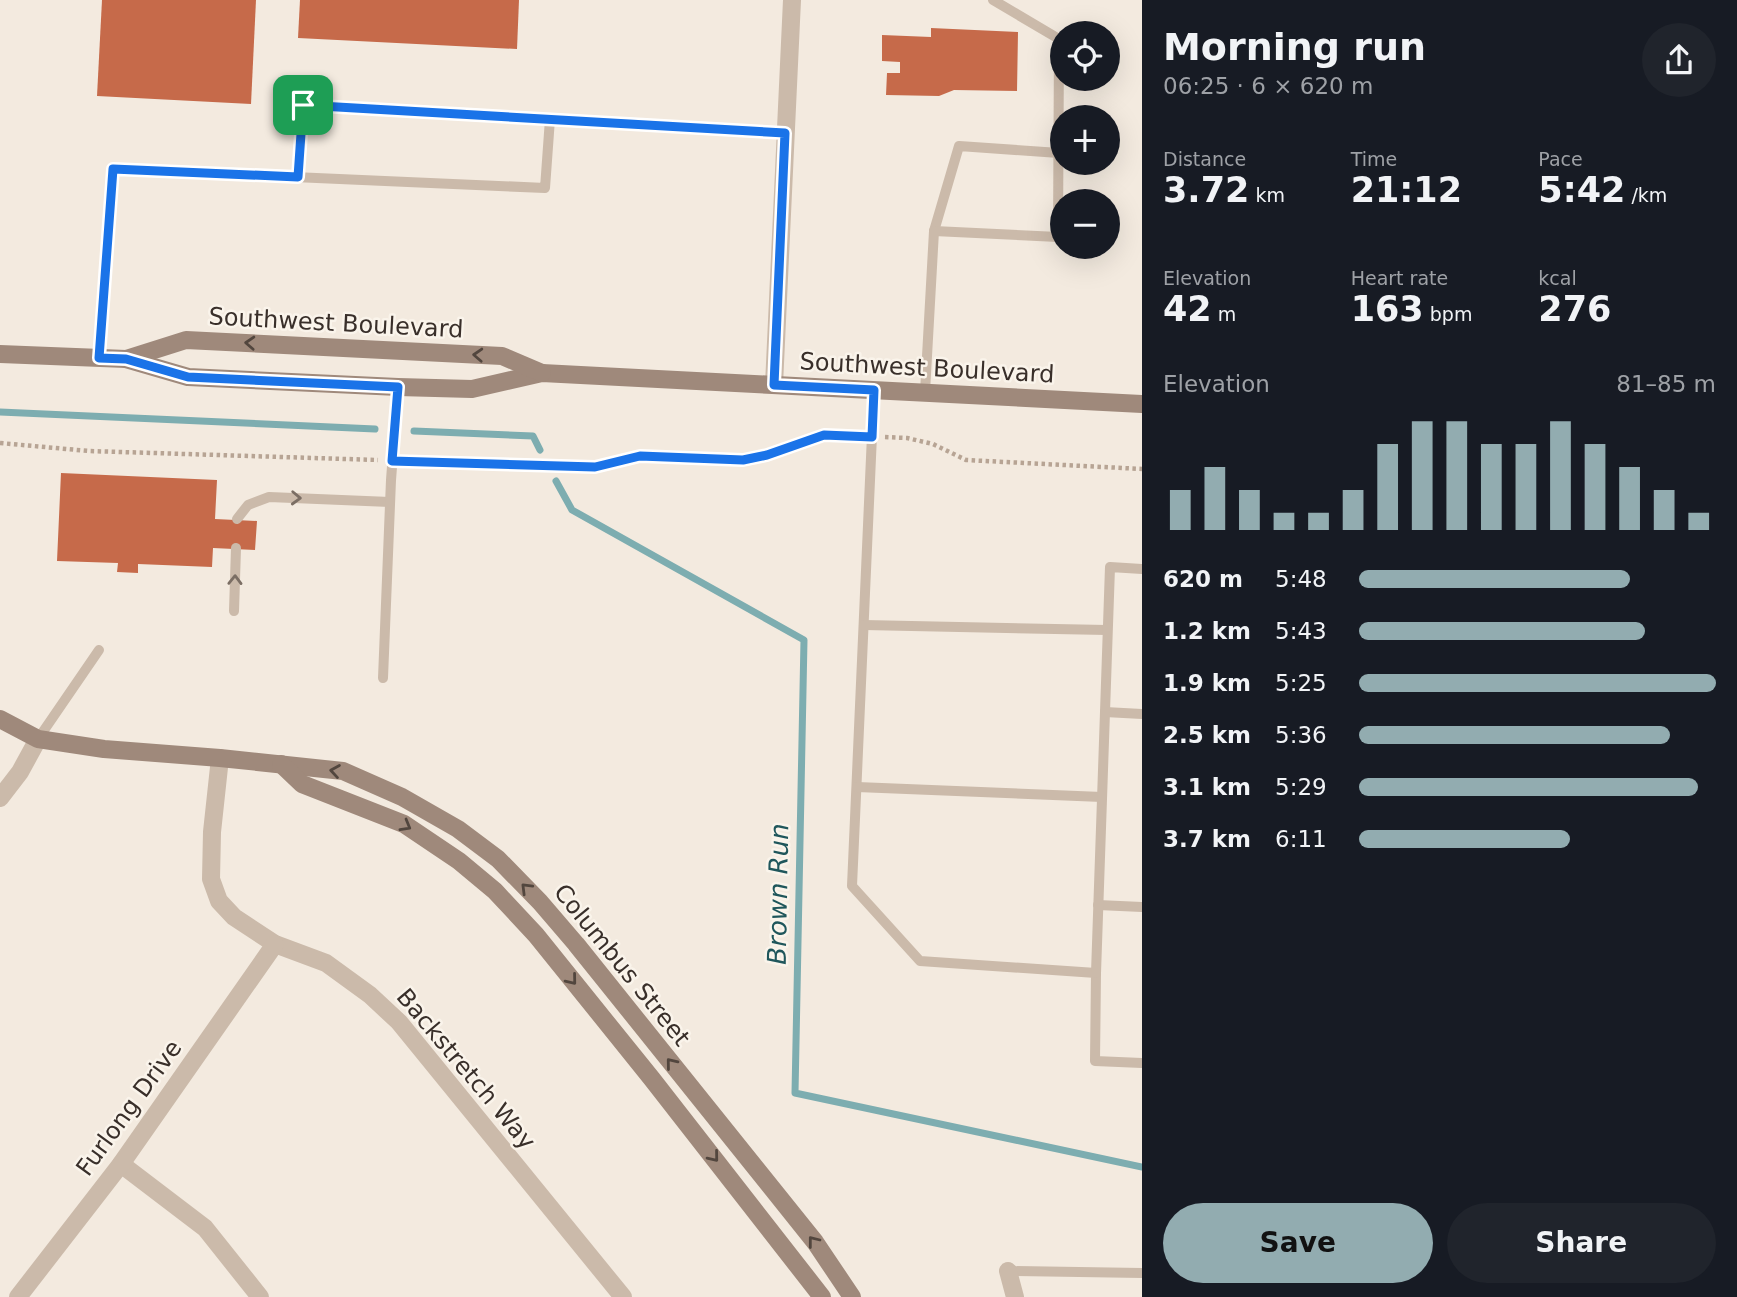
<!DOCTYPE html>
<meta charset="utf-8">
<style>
body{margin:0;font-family:"DejaVu Sans",sans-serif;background:#20242c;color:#f1f3f6;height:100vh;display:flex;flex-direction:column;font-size:26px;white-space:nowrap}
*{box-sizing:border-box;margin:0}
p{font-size:23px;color:#9ea1a6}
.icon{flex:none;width:38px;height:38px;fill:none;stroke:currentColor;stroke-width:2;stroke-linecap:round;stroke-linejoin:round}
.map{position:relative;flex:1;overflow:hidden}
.drawer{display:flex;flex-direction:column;background:#171b24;width:595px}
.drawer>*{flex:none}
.controls{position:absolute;left:1050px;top:21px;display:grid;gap:14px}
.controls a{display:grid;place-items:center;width:70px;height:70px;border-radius:50%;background:#171b24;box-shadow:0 7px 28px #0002;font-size:35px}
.pin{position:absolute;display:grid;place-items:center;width:60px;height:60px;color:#fff;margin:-30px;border-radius:14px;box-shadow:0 4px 10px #0006}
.round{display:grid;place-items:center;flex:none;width:74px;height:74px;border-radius:37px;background:#20242c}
.head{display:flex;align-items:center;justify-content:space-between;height:119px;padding:0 21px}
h1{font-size:38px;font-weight:600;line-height:52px}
.metrics{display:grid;grid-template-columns:repeat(3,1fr);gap:10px;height:119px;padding:7px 21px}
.metrics div{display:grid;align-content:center}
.metrics b{font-size:35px;font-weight:600}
.metrics small{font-size:19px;font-weight:400}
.metrics p{font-size:19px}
.chart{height:196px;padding:14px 21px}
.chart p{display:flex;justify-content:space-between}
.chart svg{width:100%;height:126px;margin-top:7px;stroke:#92acb0;stroke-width:6}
.action{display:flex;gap:14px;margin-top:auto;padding:14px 21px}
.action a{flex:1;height:80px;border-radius:42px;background:#92acb0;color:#111;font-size:28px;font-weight:600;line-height:80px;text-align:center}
.action a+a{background:#20242c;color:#f1f3f6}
ul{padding:0 21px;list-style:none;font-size:23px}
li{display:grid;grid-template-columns:112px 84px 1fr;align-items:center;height:52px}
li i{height:18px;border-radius:9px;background:#92acb0}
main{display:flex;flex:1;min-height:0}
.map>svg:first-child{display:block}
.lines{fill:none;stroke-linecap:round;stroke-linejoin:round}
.stream{stroke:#7dadb0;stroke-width:7}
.building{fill:#c66a4a}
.path{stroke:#b7a494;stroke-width:4.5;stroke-dasharray:3.5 3.5;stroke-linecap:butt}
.lane{stroke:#cbbaaa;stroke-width:10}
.street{stroke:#cbbaaa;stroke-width:18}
.secondary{stroke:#9f897b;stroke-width:18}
.oneway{stroke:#52463e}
.oneway2{stroke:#7b6e64}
.route-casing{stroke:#fff;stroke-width:14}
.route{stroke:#1a73e8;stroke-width:9}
.labels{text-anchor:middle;stroke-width:5;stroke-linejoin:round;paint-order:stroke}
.street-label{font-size:24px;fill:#392f2a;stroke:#faf4eb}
.water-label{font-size:26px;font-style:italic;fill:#1f565b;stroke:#faf4eb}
</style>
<main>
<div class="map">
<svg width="1142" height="1297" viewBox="0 0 1142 1297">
<rect width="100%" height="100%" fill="#f3eadf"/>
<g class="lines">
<g class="stream">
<polyline points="0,412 375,429"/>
<polyline points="414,431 533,436 540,450"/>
<polyline points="556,481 572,510 804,640 795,1093 1142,1167"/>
</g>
</g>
<g class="building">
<polygon points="102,0 256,0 251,104 97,96"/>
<polygon points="300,0 519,0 517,49 298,38"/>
<polygon points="931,28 1018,32 1017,91 954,90 939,96 886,95 887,73 900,73 900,62 882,61 882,35 931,37"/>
<polygon points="61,473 217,480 215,519 257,521 255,550 213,548 212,567 138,564 138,573 117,572 118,563 57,561"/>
</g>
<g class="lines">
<g class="path">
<polyline points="885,437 907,438 933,444 966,460 1142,469"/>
<polyline points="0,443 89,451 378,460"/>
<polyline points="408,461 595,467 640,456 742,460 767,455 824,435 859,436"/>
</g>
<g class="lane">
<polyline points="298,177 303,105 785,133"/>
<polyline points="934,231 959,146 1059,153"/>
<polyline points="99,358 113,169 545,188 550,119"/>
<polyline points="874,390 852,886 920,961 1096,973 1095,1061 1142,1063"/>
<polyline points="925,392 934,231 1058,237 1059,39 993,0"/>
<polyline points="237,519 248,505 269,497 390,502"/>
<polyline points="234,611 236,548"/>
<polyline points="864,625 1107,630"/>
<polyline points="383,678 391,480 398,387"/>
<polyline points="1105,712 1142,714"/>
<polyline points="38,739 99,650"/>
<polyline points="857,787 1102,797"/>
<polyline points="1098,905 1142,907"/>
<polyline points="1096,973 1110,567 1142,569"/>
<polyline points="1008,1271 1142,1273"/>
</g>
<g class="street">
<polyline points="774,385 792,0"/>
<polyline points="220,758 212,832 211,879 219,901 234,917 275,944 326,963 370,995 399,1022 623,1297"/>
<polyline points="0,798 20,772 38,739"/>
<polyline points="121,1164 205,1228 260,1297"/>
<polyline points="1008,1271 1015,1297"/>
<polyline points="18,1297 121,1164 275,944"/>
</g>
<g class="secondary">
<polyline points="0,354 126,359 188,377 398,387 472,389 542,373 1142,404"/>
<polyline points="126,359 186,340 502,356 542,373"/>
<polyline points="0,719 38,739 104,749 220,758 343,771 402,797 458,829 498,859 540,902 576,944 815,1242 852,1297"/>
<polyline points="281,764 302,784 404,824 459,861 495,891 536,935 652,1079 822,1297"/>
</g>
</g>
<defs><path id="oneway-chevron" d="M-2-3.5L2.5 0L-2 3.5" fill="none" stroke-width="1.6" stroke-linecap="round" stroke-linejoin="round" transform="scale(1.75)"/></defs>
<g class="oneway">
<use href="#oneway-chevron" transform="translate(250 343) rotate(-177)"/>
<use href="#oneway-chevron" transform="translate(478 355) rotate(-177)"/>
<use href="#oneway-chevron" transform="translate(335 771) rotate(-171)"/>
<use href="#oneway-chevron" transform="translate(406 826) rotate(30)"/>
<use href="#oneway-chevron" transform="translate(526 888) rotate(-135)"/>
<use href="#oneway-chevron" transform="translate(572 980) rotate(51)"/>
<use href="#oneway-chevron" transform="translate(671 1063) rotate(-129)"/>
<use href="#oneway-chevron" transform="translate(714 1157) rotate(51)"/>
<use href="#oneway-chevron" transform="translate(813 1241) rotate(-128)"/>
</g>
<g class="oneway2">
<use href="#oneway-chevron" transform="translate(296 498) rotate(2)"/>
<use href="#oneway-chevron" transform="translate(235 580) rotate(-89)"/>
</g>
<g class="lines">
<defs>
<polygon id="route" points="303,105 785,133 774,385 874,390 872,437 824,435 767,455 743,460 640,456 595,467 392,461 398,387 188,377 126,359 99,358 113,169 298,177"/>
</defs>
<use href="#route" class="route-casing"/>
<use href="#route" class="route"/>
</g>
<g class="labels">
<g class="street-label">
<text transform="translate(336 323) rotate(3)" y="8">Southwest Boulevard</text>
<text transform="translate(927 368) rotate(3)" y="8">Southwest Boulevard</text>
<text transform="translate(622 965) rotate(51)" y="8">Columbus Street</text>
<text transform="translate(466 1069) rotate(50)" y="8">Backstretch Way</text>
<text transform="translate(129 1108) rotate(-54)" y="8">Furlong Drive</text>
</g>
<g class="water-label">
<text transform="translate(778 894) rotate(-89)" y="9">Brown Run</text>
</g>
</g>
</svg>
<div class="controls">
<a><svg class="icon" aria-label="locate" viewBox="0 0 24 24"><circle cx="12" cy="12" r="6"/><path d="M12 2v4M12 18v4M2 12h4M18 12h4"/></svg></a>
<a>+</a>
<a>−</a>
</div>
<div class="pin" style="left:303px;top:105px;background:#1e9e55"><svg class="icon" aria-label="arrive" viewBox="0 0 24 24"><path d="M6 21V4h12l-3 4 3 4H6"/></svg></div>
</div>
<section class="drawer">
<div class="head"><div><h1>Morning run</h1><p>06:25 · 6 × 620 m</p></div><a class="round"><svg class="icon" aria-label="share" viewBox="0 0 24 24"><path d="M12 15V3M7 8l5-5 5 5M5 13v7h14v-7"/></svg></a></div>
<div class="metrics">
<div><p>Distance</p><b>3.72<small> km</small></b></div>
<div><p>Time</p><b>21:12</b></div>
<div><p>Pace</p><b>5:42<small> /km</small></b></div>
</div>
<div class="metrics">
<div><p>Elevation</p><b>42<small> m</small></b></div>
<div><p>Heart rate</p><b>163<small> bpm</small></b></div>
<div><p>kcal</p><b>276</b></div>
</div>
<div class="chart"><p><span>Elevation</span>81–85 m</p>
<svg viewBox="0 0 160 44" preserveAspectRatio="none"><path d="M5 44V30M15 44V22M25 44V30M35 44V38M45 44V38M55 44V30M65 44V14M75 44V6M85 44V6M95 44V14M105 44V14M115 44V6M125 44V14M135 44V22M145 44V30M155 44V38"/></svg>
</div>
<ul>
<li><b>620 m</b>5:48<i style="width:76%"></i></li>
<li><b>1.2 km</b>5:43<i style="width:80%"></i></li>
<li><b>1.9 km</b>5:25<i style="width:100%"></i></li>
<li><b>2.5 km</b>5:36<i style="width:87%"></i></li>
<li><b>3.1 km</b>5:29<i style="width:95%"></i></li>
<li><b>3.7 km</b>6:11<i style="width:59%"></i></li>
</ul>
<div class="action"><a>Save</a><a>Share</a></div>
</section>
</main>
